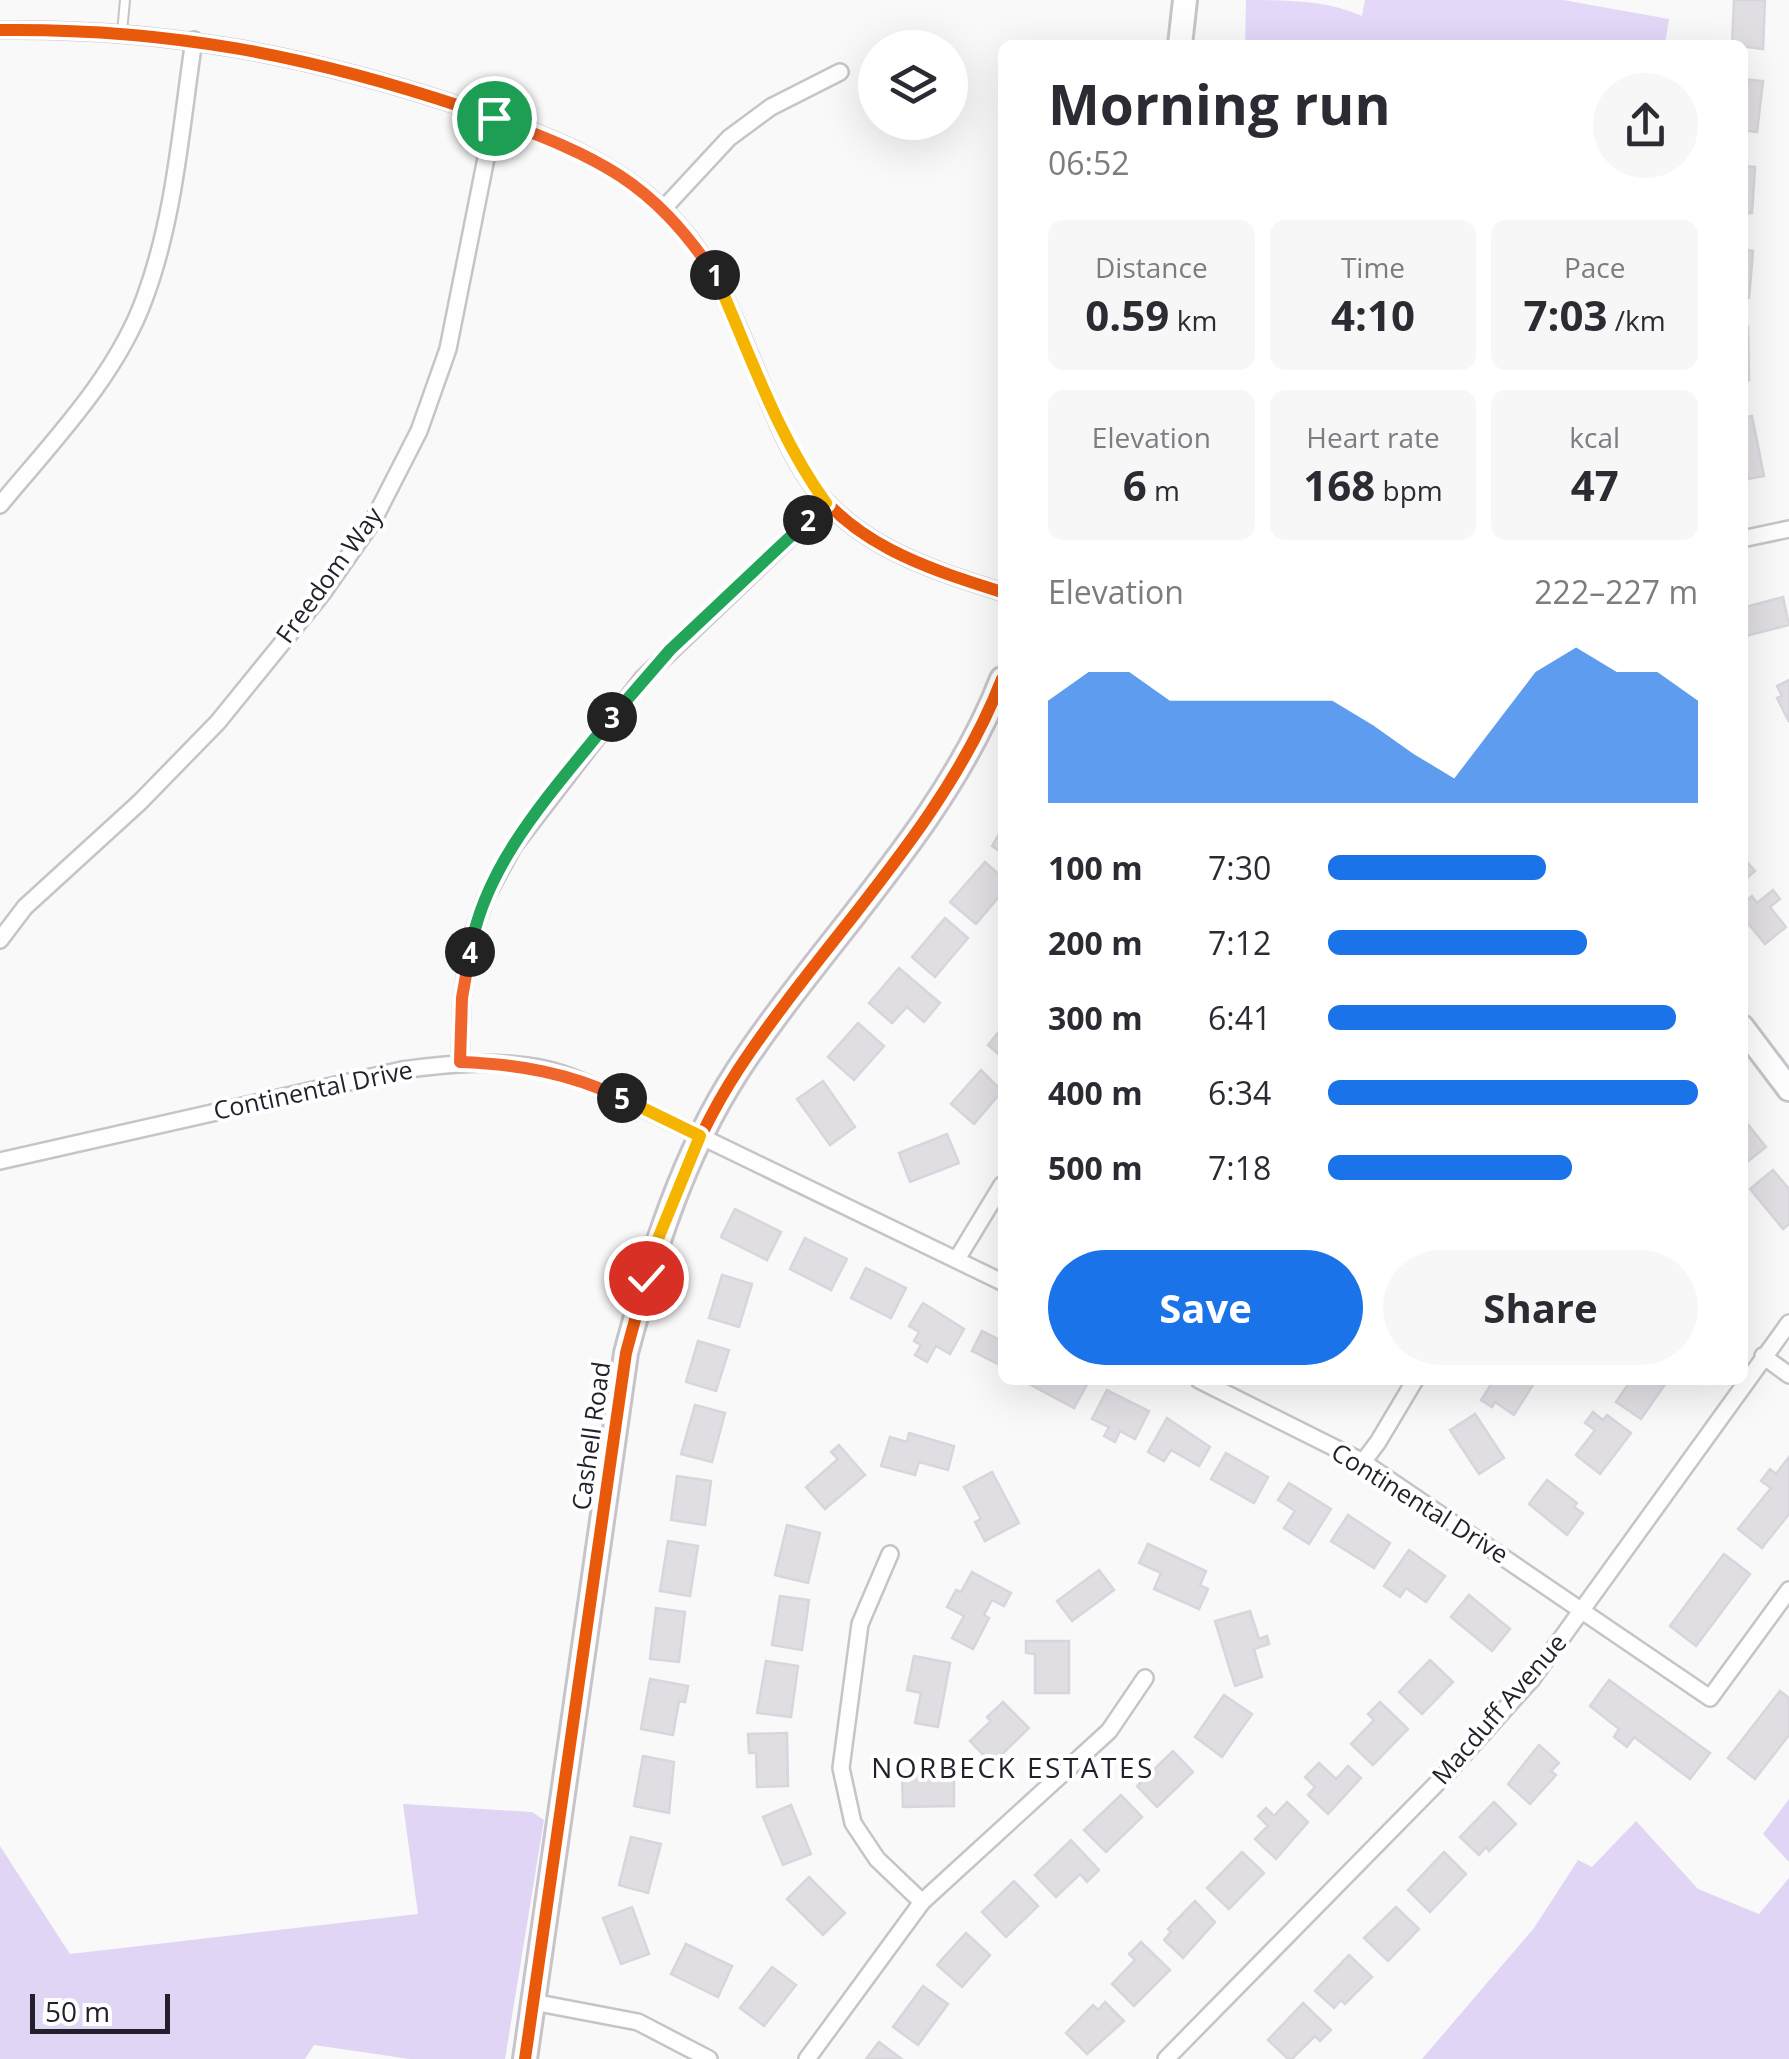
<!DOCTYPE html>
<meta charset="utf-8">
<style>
body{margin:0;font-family:"Open Sans",sans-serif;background:#f7f7f7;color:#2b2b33;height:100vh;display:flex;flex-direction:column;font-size:38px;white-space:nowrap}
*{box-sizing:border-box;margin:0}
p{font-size:32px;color:#7c7c81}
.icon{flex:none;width:55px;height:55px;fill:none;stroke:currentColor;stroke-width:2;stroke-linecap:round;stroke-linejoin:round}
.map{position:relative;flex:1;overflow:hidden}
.panel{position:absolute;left:998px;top:40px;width:750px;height:1345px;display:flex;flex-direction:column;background:#fff;border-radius:15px;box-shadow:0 10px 40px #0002}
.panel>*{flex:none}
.fabs{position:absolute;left:858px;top:30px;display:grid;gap:20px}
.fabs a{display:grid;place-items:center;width:110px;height:110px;border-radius:50%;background:#fff;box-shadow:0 10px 40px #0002;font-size:50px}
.scale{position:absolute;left:30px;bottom:25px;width:140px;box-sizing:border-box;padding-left:10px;border:5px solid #241f2c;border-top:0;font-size:28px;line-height:35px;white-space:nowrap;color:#241f2c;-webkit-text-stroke:8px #fff;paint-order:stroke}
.pin{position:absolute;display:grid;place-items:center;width:85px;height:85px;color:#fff;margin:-42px;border:5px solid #fff;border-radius:50%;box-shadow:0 2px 10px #0007}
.km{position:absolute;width:50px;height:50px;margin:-25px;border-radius:50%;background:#222;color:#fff;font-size:28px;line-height:50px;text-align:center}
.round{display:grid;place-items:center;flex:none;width:105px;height:105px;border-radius:52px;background:#f7f7f7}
.summary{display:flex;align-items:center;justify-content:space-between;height:170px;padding:0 50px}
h1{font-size:55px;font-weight:700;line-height:75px}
.figures{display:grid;grid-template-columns:repeat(3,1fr);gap:15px;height:170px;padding:10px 50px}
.figures div{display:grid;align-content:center;border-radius:15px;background:#f7f7f7;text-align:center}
.figures b{font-size:42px;font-weight:700}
.figures small{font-size:28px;font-weight:400}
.figures p{font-size:28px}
.chart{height:280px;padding:20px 50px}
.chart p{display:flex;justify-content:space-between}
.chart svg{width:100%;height:180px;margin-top:10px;fill:#1a73e8;opacity:.7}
.cta{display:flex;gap:20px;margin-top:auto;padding:20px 50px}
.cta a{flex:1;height:115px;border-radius:60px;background:#1a73e8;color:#fff;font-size:40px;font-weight:700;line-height:115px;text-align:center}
.cta a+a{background:#f7f7f7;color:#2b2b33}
ul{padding:0 50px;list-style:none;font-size:32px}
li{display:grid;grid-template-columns:160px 120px 1fr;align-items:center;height:75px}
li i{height:25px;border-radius:12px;background:#1a73e8}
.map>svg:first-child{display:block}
.green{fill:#e3d8f7}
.forest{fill:#e0d5f4}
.building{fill:#e0dee3;stroke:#d8d6dc;stroke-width:2.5}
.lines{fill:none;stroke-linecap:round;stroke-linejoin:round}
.lane-casing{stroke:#c6c4ca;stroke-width:12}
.street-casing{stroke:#c6c4ca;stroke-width:20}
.secondary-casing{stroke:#c6c4ca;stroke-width:28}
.lane{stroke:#fefefe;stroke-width:8}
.street{stroke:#fefefe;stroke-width:15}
.secondary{stroke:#fefefe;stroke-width:22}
.cycleway-casing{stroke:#fff;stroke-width:19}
.cycleway{stroke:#e8590c;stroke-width:12}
.split-1-casing{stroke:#fff;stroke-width:20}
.split-2-casing{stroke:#fff;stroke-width:20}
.split-3-casing{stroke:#fff;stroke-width:20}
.split-4-casing{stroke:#fff;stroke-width:20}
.split-5-casing{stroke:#fff;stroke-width:20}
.split-6-casing{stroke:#fff;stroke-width:20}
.split-1{stroke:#f0652b;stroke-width:12}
.split-2{stroke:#f5b400;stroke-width:12}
.split-3{stroke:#22a559;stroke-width:12}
.split-4{stroke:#22a559;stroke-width:12}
.split-5{stroke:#f0652b;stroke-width:12}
.split-6{stroke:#f5b400;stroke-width:12}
.labels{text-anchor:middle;stroke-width:8;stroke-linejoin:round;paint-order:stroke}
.street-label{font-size:25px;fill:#241f2c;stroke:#fff}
.neighbourhood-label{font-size:28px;letter-spacing:2.5px;fill:#241f2c;stroke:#fff}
</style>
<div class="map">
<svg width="1789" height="2059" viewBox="0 0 1789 2059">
<rect width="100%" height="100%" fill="#f9f9f9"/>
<path class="green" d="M1246,0C1286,0 1327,0 1362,16L1365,0H1563L1669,19L1665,45H1245Z"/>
<g class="forest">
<polygon points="1789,1799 1789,1862 1763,1834"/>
<polygon points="403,1804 532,1812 544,1820 505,2059 410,2059 314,2045 305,2059 0,2059 0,1846 70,1954 418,1914"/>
<polygon points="1636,1821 1698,1889 1759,1914 1789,1878 1789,2059 1422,2059 1534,1928 1578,1860 1592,1867"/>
</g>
<g class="building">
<polygon points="1734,0 1765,0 1763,49 1732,45"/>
<polygon points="1742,79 1763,81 1757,132 1742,130"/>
<polygon points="1742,166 1755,167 1752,213 1742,213"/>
<polygon points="1742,250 1753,251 1749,298 1742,298"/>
<polygon points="1742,327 1748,327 1749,380 1742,380"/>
<polygon points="1752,416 1764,476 1742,480 1742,418"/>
<polygon points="1783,597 1789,625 1742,637 1742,608"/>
<polygon points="1789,680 1789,722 1777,698 1782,696 1777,686"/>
<polygon points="1002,829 1002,853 992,846"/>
<polygon points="1742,856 1755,871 1742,882"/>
<polygon points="985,862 1002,877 1002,893 976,924 950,902"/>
<polygon points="1773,890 1780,899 1770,907 1786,927 1765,944 1742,916 1742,904 1752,896 1757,903"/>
<polygon points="945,918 968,938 935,977 912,957"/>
<polygon points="899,968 940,1003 924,1022 907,1007 892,1023 869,1003"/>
<polygon points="858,1023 884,1046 854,1080 828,1057"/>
<polygon points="1002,1028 1002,1057 988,1045"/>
<polygon points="981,1070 1002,1091 974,1124 951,1104"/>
<polygon points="823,1081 855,1127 830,1145 797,1099"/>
<polygon points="1742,1117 1766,1147 1742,1166"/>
<polygon points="947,1134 959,1163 910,1182 899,1153"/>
<polygon points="1773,1170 1789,1189 1789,1224 1783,1229 1750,1189"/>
<polygon points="735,1209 781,1232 767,1260 721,1237"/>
<polygon points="805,1238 847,1259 831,1290 790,1269"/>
<polygon points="866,1268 906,1288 891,1318 851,1298"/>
<polygon points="722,1275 752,1284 739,1327 709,1318"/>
<polygon points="923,1303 964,1329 950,1354 936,1346 927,1362 915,1355 921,1345 914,1341 919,1332 909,1326"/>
<polygon points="982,1331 1002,1341 1002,1366 972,1351"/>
<polygon points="698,1341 729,1350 716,1391 686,1382"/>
<polygon points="1034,1380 1088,1380 1089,1381 1074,1408 1031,1385"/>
<polygon points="1494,1380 1536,1380 1514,1415 1495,1402 1492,1407 1481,1400"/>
<polygon points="1631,1380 1668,1380 1641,1419 1616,1402"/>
<polygon points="1107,1390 1149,1411 1135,1439 1120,1431 1115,1442 1104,1436 1109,1427 1092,1419"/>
<polygon points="695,1405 725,1413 712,1462 681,1454"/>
<polygon points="1593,1412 1603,1420 1607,1415 1631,1433 1600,1474 1576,1455 1595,1430 1585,1423"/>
<polygon points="1475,1414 1504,1458 1479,1474 1450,1430"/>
<polygon points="1167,1418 1210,1447 1199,1466 1171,1450 1164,1461 1148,1452"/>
<polygon points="909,1433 954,1446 948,1470 919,1462 915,1475 881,1466 890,1437 907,1442"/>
<polygon points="839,1445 865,1475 825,1509 806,1487 838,1459 831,1452"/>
<polygon points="1226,1453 1268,1477 1254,1503 1211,1479"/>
<polygon points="1789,1457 1789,1514 1762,1548 1738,1529 1771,1488 1761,1481 1770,1469 1776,1474"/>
<polygon points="992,1472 1019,1523 985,1541 975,1522 981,1519 964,1487"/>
<polygon points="677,1476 711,1481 705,1525 671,1520"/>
<polygon points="1547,1480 1577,1503 1574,1507 1583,1513 1567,1535 1529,1504"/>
<polygon points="1289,1483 1331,1509 1309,1544 1284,1528 1295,1511 1278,1500"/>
<polygon points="1348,1515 1390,1543 1374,1568 1331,1541"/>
<polygon points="787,1525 820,1533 808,1583 775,1575"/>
<polygon points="668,1541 698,1546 690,1596 660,1591"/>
<polygon points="1148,1544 1206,1571 1200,1585 1208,1589 1199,1609 1154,1589 1161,1573 1139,1563"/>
<polygon points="1409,1550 1445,1576 1426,1602 1406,1588 1400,1597 1384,1586"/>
<polygon points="1724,1554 1750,1574 1696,1646 1670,1626"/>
<polygon points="1099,1570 1114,1590 1072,1621 1057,1601"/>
<polygon points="972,1572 1011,1593 1004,1606 992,1600 984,1615 989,1618 973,1649 952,1638 964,1616 947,1607 956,1590 961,1592"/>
<polygon points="1469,1595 1510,1629 1492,1651 1451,1617"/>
<polygon points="780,1596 809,1600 802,1650 772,1645"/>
<polygon points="656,1608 685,1612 679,1662 650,1659"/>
<polygon points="1250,1611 1259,1639 1267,1636 1269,1644 1254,1649 1262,1677 1235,1686 1215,1621"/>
<polygon points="1026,1641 1069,1641 1069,1693 1035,1693 1035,1654 1026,1653"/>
<polygon points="914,1656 950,1663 938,1727 915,1723 921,1693 907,1690"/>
<polygon points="1430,1660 1453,1682 1422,1714 1399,1692"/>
<polygon points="766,1661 798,1666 791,1717 757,1713"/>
<polygon points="650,1679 688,1686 685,1702 679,1701 673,1735 641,1729"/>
<polygon points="1609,1680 1710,1753 1690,1779 1634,1737 1627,1747 1614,1737 1619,1729 1590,1706"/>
<polygon points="1780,1691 1789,1698 1789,1735 1755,1779 1728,1758"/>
<polygon points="1224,1695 1252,1714 1222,1757 1195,1737"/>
<polygon points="1003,1702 1029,1728 992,1764 970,1741 991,1721 987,1717"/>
<polygon points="1380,1702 1408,1729 1373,1765 1351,1744 1374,1720 1368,1714"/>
<polygon points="787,1733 788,1786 757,1787 756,1753 749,1753 748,1734"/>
<polygon points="1539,1745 1559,1763 1551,1771 1556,1775 1530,1804 1508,1784"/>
<polygon points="1173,1751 1193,1772 1157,1807 1137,1786"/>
<polygon points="643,1756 674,1762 669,1813 634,1806"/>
<polygon points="1319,1763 1336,1779 1348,1766 1361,1778 1328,1814 1308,1795 1315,1787 1305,1777"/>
<polygon points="954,1772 954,1806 903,1807 902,1773"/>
<polygon points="1121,1795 1142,1817 1106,1852 1084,1830"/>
<polygon points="1287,1802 1308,1822 1276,1859 1255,1839 1268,1826 1258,1816 1266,1808 1274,1816"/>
<polygon points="1494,1802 1516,1824 1489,1851 1486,1847 1479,1855 1460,1837"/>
<polygon points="791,1805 811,1854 783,1865 763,1817"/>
<polygon points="631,1837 661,1844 648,1893 619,1885"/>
<polygon points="1071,1840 1099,1870 1087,1882 1080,1874 1056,1897 1035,1875"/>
<polygon points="1242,1852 1264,1873 1229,1909 1207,1888"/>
<polygon points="1444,1852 1466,1874 1430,1912 1408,1890"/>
<polygon points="809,1877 845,1913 823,1935 787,1899"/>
<polygon points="1014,1881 1038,1906 1006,1937 982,1912"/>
<polygon points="1195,1901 1215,1922 1183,1958 1164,1940 1171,1932 1168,1929"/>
<polygon points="632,1907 649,1954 621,1964 603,1918"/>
<polygon points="1396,1907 1419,1929 1388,1961 1364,1938"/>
<polygon points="966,1933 990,1955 962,1987 937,1965"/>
<polygon points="1141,1942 1170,1970 1134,2006 1112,1984 1135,1960 1129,1954"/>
<polygon points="686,1944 732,1966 718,1997 671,1974"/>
<polygon points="1349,1955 1372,1977 1345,2004 1341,2000 1334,2008 1315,1991"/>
<polygon points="772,1967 796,1985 764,2026 740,2008"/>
<polygon points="923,1986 948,2004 918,2045 893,2027"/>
<polygon points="1105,2002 1124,2021 1087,2054 1066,2033 1093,2005 1098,2010"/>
<polygon points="1303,2003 1331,2030 1320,2041 1315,2036 1292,2059 1288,2059 1268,2040"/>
<polygon points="879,2042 902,2059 866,2059"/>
</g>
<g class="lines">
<defs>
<polyline id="lane" points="122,32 125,0"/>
<g id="street">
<path d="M0,30C167,28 308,55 466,108C550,136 635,167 690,239C718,276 734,318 752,360C767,397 781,435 802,470C846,543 926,568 1002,592"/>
<polyline points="664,208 729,138 771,107 840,72"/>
<path d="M0,505C52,442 117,376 145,297C175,216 181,126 194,40"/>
<polyline points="1742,539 1789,529"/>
<polyline points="0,940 25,907 140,802 218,722 322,594 373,521 419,431 448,349 494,118"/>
<polyline points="460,1062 462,998 472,936 486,897 513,847 642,679 826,503"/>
<path d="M0,1161L402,1070C452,1063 500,1059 549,1070C571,1075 594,1087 615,1095L1002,1282"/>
<polyline points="957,1259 1002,1185"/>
<polyline points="1763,1356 1789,1375"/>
<polyline points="1199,1380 1363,1462 1710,1698 1789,1590"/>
<polyline points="1363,1462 1378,1442 1415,1380"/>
<polyline points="890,1554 860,1624 841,1768 853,1823 877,1859 922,1902"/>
<polyline points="533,2002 638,2022 709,2059"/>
<polyline points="807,2059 922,1902 1109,1731 1145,1678"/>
<polyline points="1166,2059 1449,1771 1532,1679 1789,1323"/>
</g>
<g id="secondary">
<polyline points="1180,45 1185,0"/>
<polyline points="1742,1027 1789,1089"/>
<path d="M525,2059L626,1353C652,1255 682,1156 738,1070C824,939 945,826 1002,679"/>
</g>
</defs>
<use href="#lane" class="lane-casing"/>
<use href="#street" class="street-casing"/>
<use href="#secondary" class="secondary-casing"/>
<use href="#lane" class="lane"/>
<use href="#street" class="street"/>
<use href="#secondary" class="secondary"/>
<defs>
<g id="cycleway">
<path d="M0,30C167,28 308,55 466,108C550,136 635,167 690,239C718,276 734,318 752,360C767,397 781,435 802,470C846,543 926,568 1002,592"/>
<path d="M525,2059L626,1353C652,1255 682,1156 738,1070C824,939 945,826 1002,679"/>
</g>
</defs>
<use href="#cycleway" class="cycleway-casing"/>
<use href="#cycleway" class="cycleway"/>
</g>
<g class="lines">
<defs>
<path id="split-1" d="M494,118C599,158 650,179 715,275"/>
<path id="split-2" d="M715,275C750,353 776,434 826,503L808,520"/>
<polyline id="split-3" points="612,717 670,650 808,520"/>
<path id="split-4" d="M470,952C485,860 557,787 612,717"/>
<path id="split-5" d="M470,952L462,998L460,1062C518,1064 569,1073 622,1098"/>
<polyline id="split-6" points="622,1098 700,1136 653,1251 646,1278"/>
</defs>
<use href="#split-1" class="split-1-casing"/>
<use href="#split-2" class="split-2-casing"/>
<use href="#split-3" class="split-3-casing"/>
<use href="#split-4" class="split-4-casing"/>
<use href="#split-5" class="split-5-casing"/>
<use href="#split-6" class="split-6-casing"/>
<use href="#split-1" class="split-1"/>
<use href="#split-2" class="split-2"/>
<use href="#split-3" class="split-3"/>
<use href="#split-4" class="split-4"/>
<use href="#split-5" class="split-5"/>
<use href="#split-6" class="split-6"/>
</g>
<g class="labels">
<g class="street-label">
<text transform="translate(329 575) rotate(-54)" y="9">Freedom Way</text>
<text transform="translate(313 1090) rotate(-12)" y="9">Continental Drive</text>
<text transform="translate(591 1436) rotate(-82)" y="9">Cashell Road</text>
<text transform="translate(1420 1503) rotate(32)" y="9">Continental Drive</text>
<text transform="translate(1499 1709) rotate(-49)" y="9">Macduff Avenue</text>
</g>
<g class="neighbourhood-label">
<text x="1013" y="1778">NORBECK ESTATES</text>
</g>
</g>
</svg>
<div class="fabs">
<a><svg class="icon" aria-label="layers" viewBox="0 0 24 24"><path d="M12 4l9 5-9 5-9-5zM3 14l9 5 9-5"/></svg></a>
</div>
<div class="scale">50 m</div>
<div class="pin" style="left:494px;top:118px;background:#1e9e55"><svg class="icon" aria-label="arrive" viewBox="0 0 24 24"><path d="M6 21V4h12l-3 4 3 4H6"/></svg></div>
<div class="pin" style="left:646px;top:1278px;background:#d93025"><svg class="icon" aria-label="check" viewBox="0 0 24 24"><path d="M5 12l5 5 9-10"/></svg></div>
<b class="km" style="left:715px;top:275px">1</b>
<b class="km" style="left:808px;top:520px">2</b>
<b class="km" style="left:612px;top:717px">3</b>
<b class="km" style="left:470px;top:952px">4</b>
<b class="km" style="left:622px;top:1098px">5</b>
<section class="panel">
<div class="summary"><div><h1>Morning run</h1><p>06:52</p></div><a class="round"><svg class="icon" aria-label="share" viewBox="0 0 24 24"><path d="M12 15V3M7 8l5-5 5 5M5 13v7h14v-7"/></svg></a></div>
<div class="figures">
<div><p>Distance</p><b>0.59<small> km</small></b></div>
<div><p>Time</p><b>4:10</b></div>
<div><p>Pace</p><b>7:03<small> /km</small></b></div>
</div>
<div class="figures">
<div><p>Elevation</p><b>6<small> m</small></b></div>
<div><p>Heart rate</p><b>168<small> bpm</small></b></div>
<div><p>kcal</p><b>47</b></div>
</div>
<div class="chart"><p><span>Elevation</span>222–227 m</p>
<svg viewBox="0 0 160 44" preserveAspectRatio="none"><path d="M0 44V19L10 12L20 12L30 19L40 19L50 19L60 19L70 19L80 25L90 32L100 38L110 25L120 12L130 6L140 12L150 12L160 19V44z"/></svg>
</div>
<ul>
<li><b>100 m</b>7:30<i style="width:59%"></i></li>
<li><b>200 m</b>7:12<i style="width:70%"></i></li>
<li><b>300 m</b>6:41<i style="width:94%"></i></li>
<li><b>400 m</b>6:34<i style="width:100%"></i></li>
<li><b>500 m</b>7:18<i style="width:66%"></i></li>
</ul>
<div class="cta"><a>Save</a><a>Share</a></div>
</section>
</div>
